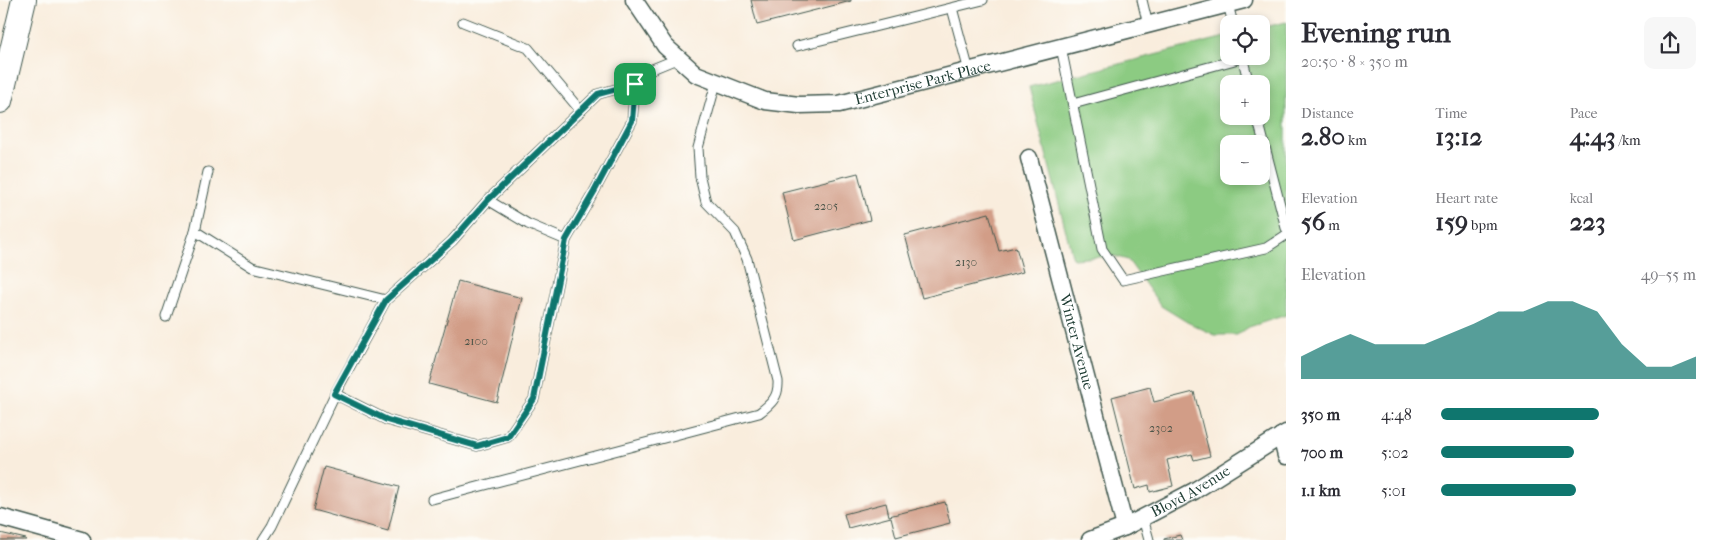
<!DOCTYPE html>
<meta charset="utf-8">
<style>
body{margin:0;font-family:"IM FELL French Canon",serif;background:#f7f7f7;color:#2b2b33;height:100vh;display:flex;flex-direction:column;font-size:19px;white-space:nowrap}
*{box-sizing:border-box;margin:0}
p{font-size:16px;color:#7c7c81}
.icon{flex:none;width:28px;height:28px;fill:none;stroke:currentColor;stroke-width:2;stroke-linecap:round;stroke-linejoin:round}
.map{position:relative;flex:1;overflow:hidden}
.drawer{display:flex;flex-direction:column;background:#fff;width:425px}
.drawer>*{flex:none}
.fabs{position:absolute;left:1220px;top:15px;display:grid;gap:10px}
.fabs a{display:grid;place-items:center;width:50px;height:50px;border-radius:10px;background:#fff;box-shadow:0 2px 8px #0003;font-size:25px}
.pin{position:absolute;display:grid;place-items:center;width:42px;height:42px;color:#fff;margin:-21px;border-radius:10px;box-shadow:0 2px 8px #0006}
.round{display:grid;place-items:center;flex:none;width:52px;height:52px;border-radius:10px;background:#f7f7f7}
.headline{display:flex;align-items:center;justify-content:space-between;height:85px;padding:0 15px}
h1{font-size:28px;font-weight:700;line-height:38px}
.metrics{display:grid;grid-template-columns:repeat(3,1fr);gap:8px;height:85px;padding:5px 15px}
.metrics div{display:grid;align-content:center}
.metrics b{font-size:25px;font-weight:700}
.metrics small{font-size:14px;font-weight:400}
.metrics p{font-size:14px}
.chart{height:140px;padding:10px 15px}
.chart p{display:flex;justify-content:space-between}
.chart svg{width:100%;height:90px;margin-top:5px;fill:#0f766e;opacity:.7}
ul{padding:0 15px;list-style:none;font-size:16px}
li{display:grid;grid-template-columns:80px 60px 1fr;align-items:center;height:38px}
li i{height:12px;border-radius:6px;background:#0f766e}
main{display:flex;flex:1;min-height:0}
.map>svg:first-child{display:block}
.green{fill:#8ccb82;stroke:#56845b;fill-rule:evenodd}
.building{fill:#d29d87}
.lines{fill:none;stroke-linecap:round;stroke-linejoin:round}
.lane-casing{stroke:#40574d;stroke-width:11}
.street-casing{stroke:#40574d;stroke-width:19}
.secondary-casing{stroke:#40574d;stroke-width:26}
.lane{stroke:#fff;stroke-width:9}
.street{stroke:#fff;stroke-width:16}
.secondary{stroke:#fff;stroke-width:24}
.route-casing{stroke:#fff;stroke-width:10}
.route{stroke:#0f766e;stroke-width:6}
.labels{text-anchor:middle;stroke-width:4;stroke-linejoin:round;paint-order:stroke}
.number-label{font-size:12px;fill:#4c5549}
.street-label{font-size:15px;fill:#1f3d34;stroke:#fdfcf7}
</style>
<main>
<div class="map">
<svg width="1286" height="540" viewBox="0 0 1286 540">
<rect width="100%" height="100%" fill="#fdfcf7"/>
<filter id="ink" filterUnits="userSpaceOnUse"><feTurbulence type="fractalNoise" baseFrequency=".02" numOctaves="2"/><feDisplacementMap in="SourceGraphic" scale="10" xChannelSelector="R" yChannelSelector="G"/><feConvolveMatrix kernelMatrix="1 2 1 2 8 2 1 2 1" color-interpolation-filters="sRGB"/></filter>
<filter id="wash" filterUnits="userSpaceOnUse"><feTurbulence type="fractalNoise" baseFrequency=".0096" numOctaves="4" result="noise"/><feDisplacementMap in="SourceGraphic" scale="20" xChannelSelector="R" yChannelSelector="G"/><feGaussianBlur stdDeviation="1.12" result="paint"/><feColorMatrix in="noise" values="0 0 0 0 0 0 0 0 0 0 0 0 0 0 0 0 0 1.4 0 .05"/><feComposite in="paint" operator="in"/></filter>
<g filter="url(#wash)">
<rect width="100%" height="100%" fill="#f9eddd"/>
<path class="green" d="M1286,22V315L1249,327L1237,335H1215L1187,322L1161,306L1128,260L1114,256L1073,259L1029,87L1229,36V56H1261V28ZM1229,84H1261V116H1229ZM1229,144H1261V176H1229Z"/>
<g id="blocks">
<g class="building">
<polygon points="751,0 851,0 851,1 757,25"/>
<polygon points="858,173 870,220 794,240 782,192"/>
<polygon points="989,213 999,251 1016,247 1023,272 922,298 905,235"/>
<polygon points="458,281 522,298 497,402 429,384"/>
<polygon points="1150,387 1154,402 1194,392 1210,456 1194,460 1192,454 1167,460 1173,486 1150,492 1149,485 1135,489 1112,397"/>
<polygon points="324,467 399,487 388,531 313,510"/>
<polygon points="945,502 950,523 896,537 891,517 848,528 844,514 886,503 889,516"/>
<polygon points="0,533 26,539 26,540 0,540"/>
<polygon points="1180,535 1182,540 1164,540 1164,539"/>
</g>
</g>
</g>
<g filter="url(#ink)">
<use href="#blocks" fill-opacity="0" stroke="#40574d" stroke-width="1"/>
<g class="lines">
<defs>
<g id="lane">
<polyline points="1142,0 1148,25"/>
<polyline points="1228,4 1233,24"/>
<polyline points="952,8 969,71"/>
<polyline points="463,22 528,48 580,110"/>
<polyline points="797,46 983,0"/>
<polyline points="1061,47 1102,249 1123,280 1266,248 1286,235"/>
<polyline points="1242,56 1249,84"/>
<polyline points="1073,104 1242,58"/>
<polyline points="1257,116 1286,228"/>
<polyline points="488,200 528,224 566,240 594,192 632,121 635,84 645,72 679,58"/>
<polyline points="195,231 252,267 386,300"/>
<polyline points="166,317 195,231 208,172"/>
<polyline points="335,394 387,420 477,446 508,437 534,399 566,240"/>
<path d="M432,499L759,413C771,404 779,397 778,381L747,259L735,232L706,202L700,177L698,148L716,83"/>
<polyline points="1143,518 1149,540"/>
<polyline points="263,540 272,526 335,394 386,300 452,241 488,200 598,94 635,84"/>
</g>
<g id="street">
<path id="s1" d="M634,0L665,46L696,74L765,101L799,105L839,104L1244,0"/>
<path id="s2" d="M1029,158L1125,527"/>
<polyline points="1281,436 1286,456"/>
<polyline points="0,517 82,540"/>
<path id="s3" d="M1090,540L1125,527L1194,491L1286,433"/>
</g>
<polyline id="secondary" points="0,101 24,0"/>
</defs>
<use href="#lane" class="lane-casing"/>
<use href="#street" class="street-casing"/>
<use href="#secondary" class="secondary-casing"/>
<use href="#lane" class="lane"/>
<use href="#street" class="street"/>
<use href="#secondary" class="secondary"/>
</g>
</g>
<g class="lines" filter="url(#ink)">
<defs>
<polygon id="route" points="635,84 632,121 594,192 566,240 534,399 508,437 477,446 387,420 334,394 386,300 452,241 488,200 598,94"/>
</defs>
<use href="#route" class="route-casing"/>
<use href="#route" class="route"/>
</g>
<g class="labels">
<g class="number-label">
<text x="826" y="210">2205</text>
<text x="966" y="266">2130</text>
<text x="476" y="345">2100</text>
<text x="1161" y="432">2302</text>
</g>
<g class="street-label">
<text dy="5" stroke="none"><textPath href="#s1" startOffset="332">Enterprise Park Place</textPath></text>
<text dy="5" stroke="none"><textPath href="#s2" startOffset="190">Winter Avenue</textPath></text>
<text dy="5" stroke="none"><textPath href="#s3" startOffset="112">Bloyd Avenue</textPath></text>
</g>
</g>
</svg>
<div class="fabs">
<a><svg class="icon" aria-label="locate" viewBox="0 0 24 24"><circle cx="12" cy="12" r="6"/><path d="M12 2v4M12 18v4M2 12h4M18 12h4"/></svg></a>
<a>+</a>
<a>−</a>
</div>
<div class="pin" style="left:635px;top:84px;background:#1e9e55"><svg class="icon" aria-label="arrive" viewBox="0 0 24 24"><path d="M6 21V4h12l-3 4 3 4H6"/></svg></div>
</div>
<section class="drawer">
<div class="headline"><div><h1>Evening run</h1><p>20:50 · 8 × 350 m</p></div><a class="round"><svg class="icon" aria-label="share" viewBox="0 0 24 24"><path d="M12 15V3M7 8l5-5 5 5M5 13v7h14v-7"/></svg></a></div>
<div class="metrics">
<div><p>Distance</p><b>2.80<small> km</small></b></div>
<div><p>Time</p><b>13:12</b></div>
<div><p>Pace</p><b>4:43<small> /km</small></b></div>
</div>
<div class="metrics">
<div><p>Elevation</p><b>56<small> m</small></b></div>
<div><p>Heart rate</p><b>159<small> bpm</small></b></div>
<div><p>kcal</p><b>223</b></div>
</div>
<div class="chart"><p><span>Elevation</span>49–55 m</p>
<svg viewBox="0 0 160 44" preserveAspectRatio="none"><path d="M0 44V33L10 27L20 22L30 27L40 27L50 27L60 22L70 17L80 11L90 11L100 6L110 6L120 11L130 27L140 38L150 38L160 33V44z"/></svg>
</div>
<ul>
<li><b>350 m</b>4:48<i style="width:62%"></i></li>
<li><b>700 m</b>5:02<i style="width:52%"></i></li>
<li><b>1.1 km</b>5:01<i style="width:53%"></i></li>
</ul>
</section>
</main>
